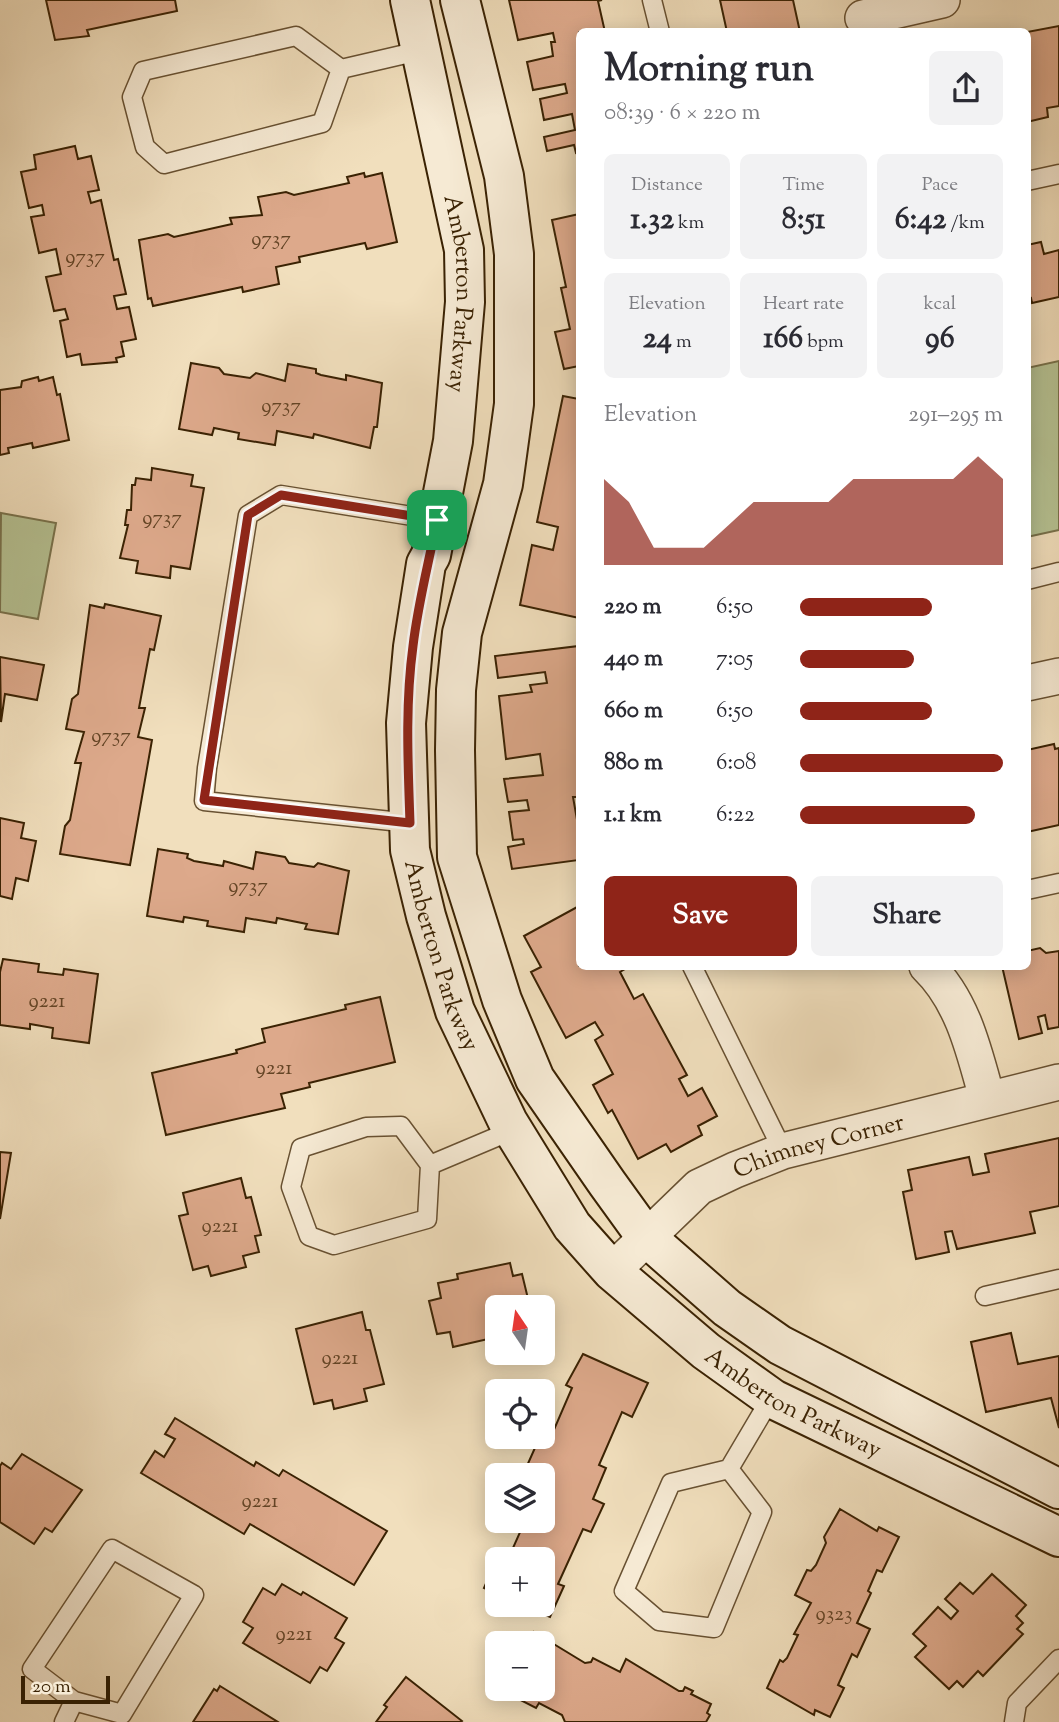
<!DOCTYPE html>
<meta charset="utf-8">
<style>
body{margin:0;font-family:"Sorts Mill Goudy",serif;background:#f2f2f3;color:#2b2b33;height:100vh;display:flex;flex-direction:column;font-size:26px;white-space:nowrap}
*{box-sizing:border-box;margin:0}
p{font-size:23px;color:#7c7c81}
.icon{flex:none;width:38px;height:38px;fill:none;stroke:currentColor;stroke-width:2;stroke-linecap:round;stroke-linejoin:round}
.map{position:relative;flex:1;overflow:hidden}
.panel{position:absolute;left:576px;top:28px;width:455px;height:942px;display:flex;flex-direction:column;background:#fff;border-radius:10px;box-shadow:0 4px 18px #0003}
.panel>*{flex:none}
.needle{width:46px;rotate:347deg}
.buttons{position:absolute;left:485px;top:1295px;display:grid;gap:14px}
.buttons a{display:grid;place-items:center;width:70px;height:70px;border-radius:10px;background:#fff;box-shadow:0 4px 18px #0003;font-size:35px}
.scale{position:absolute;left:21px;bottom:18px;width:89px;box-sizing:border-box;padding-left:7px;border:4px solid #3a2203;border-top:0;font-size:19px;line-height:24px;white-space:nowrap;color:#3a2203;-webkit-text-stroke:5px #f6ead4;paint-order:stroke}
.pin{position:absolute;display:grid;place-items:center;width:60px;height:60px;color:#fff;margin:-30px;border-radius:14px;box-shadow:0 4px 10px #0006}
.round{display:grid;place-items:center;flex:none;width:74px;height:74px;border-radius:10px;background:#f2f2f3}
.overview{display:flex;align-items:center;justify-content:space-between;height:119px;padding:0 28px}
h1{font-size:38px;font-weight:800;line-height:52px}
.stats{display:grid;grid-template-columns:repeat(3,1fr);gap:10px;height:119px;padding:7px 28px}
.stats div{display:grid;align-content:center;border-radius:10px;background:#f2f2f3;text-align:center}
.stats b{font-size:30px;font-weight:800}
.stats small{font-size:19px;font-weight:400}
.stats p{font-size:19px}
.chart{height:196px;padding:14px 28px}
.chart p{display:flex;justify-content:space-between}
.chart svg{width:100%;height:126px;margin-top:7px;fill:#8f2418;opacity:.7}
.button{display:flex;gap:14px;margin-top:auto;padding:14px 28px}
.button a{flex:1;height:80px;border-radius:10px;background:#8f2418;color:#fff;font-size:28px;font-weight:800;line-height:80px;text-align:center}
.button a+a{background:#f2f2f3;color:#2b2b33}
ul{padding:0 28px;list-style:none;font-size:23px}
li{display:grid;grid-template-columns:112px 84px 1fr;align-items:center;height:52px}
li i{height:18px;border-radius:9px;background:#8f2418}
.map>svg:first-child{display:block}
.green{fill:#b6c394;stroke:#78724c;stroke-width:2}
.building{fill:#dda98b;stroke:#3a2203;stroke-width:2}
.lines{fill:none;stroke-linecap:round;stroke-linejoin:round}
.lane-casing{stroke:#685132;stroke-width:21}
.street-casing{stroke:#685132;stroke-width:38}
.secondary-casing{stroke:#3a2203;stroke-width:42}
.lane{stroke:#f6ead4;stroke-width:18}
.street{stroke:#f6ead4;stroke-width:35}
.secondary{stroke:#f6ead4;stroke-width:38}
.route-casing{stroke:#fff;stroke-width:14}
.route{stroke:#8f2418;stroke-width:9}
.labels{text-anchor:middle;stroke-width:5;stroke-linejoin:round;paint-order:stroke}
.number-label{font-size:21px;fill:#634425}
.street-label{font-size:24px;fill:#3a2203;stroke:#f6ead4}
</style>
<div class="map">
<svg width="1059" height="1722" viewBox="0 0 1059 1722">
<rect width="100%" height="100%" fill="#f1dfbd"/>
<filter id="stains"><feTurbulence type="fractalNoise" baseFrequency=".00286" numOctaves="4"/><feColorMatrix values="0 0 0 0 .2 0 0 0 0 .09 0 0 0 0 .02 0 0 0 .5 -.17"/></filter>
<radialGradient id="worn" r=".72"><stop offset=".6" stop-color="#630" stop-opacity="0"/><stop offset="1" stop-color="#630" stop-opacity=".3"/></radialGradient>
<g class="green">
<polygon points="1059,361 1059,530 1027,537 1027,368"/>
<polygon points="1,513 56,523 38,619 0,612"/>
</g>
<g class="building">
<polygon points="46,0 175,0 177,11 87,30 89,36 55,40"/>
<polygon points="509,0 602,0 598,1 605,32 579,32 579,152 576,153 574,145 547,151 544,137 575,130 572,114 544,120 540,99 567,93 565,84 533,90 527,62 553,56 551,42 555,42 553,33 518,40"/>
<polygon points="720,0 793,0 800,32 727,32"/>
<polygon points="1059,26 1059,106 1047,108 1048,117 1027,122 1027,32"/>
<polygon points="75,146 78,159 91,156 99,190 88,192 91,203 101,200 114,260 118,259 126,294 114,296 117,309 129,307 136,339 121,342 124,356 116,358 117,362 82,365 80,354 67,357 60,321 68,319 65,309 54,311 46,277 61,274 56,249 39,253 31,217 44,215 42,205 29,208 21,172 36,169 34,155"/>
<polygon points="364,173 365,177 382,173 397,242 367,249 365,243 299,257 300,262 276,267 279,284 243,292 242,287 153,306 151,298 148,299 139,240 168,234 174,237 232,224 230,218 262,215 258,197 286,192 294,195 349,183 347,177"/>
<polygon points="579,214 579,366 564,369 555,332 570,329 561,288 566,287 552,220"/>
<polygon points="1041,242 1044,254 1059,250 1059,297 1032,303 1031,298 1027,299 1027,245"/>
<polygon points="191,363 219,368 224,374 250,378 256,373 285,381 288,364 316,369 316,373 321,375 346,380 346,375 382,383 377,427 374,427 370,448 314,434 313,438 277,431 275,445 238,439 239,433 214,428 212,435 179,429"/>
<polygon points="38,377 39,381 53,377 57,395 60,394 69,440 33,448 32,443 8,448 9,453 0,455 0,390 21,387 22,381"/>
<polygon points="563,396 579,399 579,618 520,605 532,545 553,550 558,527 537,522"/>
<polygon points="152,468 193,475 191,486 204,488 190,569 171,566 170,578 136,573 138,561 120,558 128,525 125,525 127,510 131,510 132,485 135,485 136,478 151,480"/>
<polygon points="105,604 161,616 154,650 150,649 139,708 145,708 138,737 152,740 130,865 60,854 65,826 70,820 81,763 75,763 84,732 66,729 72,699 78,694 90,605 104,608"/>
<polygon points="579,646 579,797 573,797 579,831 579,860 512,869 508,847 524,844 523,839 513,840 509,812 529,810 527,800 508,802 504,779 543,775 540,754 506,759 499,696 532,692 530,685 547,683 545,672 498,678 495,656"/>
<polygon points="0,657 44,665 37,700 5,694 1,722"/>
<polygon points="1054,744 1055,749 1059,748 1059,825 1027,832 1027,750"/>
<polygon points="0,818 24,823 21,838 36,841 28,881 16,878 12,899 0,896"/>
<polygon points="158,849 188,854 187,858 194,861 223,866 224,861 253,869 256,852 285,857 289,863 314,867 318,863 349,871 338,934 305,929 307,924 277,918 276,923 246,918 244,932 207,926 208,921 184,917 183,922 147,916"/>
<polygon points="579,906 579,966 630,966 620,972 634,999 643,994 687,1075 679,1079 688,1096 702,1088 717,1116 698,1126 702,1135 671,1152 666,1144 638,1159 612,1110 608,1113 593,1085 613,1074 595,1040 603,1035 595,1022 566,1038 531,972 541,967 524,936"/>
<polygon points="1040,948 1046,953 1059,951 1059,1027 1048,1029 1045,1015 1038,1017 1042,1033 1019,1039 1002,966 1027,966 1027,951"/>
<polygon points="3,959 39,964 38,972 63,975 64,969 98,974 89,1043 52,1038 53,1028 30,1024 30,1029 0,1025 0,972"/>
<polygon points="380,997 395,1062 309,1083 310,1087 281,1094 285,1108 166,1135 152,1073 237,1053 236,1050 265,1042 262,1029 346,1009 345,1005"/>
<polygon points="1059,1138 1059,1206 1030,1212 1035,1233 957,1249 952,1231 945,1232 949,1252 916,1259 903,1192 912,1190 908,1170 969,1157 973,1175 989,1172 985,1154"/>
<polygon points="0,1152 11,1153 0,1219"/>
<polygon points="241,1178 246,1198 251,1197 261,1235 255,1236 259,1252 243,1256 246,1267 211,1276 208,1266 193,1270 179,1216 188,1214 183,1193"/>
<polygon points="510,1263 513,1276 522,1274 530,1307 497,1307 497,1337 453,1347 450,1332 437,1334 429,1301 441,1298 438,1283 458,1279 457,1274"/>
<polygon points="362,1312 366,1330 370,1330 384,1384 364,1389 367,1401 334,1409 332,1400 314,1404 296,1329"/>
<polygon points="1011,1333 1018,1364 1059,1356 1059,1428 1051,1398 986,1412 971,1342"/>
<polygon points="583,1354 648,1383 632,1417 622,1412 599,1465 606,1468 593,1499 604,1504 591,1532 583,1529 558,1584 564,1586 550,1617 522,1605 542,1605 542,1559 502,1559 504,1555 509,1557 525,1521 542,1521 542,1475 526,1468 538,1441 541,1442 544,1436 550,1439 572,1388 566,1385"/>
<polygon points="175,1418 254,1466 256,1462 279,1476 283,1470 387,1531 354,1585 250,1524 244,1534 141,1473 155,1451 164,1457 175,1439 165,1434"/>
<polygon points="22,1454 82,1490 52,1532 45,1528 34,1544 0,1522 0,1466 2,1463 11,1469"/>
<polygon points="840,1509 877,1531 879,1527 899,1537 882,1572 877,1570 868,1591 871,1593 857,1623 870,1629 857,1657 852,1654 838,1685 844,1688 830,1717 815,1710 814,1715 767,1688 780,1660 783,1662 787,1658 798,1635 794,1634 811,1603 795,1595 807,1570 811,1571 816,1565 826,1543 824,1537"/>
<polygon points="497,1558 500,1559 497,1559 497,1594 484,1588"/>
<polygon points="992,1574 1026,1605 1016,1616 1023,1623 1017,1629 1023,1634 983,1676 978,1671 963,1687 957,1681 949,1689 915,1657 926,1646 913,1634 938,1607 951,1619 958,1611 945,1599 960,1583 973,1594"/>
<polygon points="282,1584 301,1595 303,1592 347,1618 335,1638 344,1643 327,1671 320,1667 310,1683 243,1643 253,1628 243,1622 263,1588 275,1595"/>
<polygon points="534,1632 585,1663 591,1662 593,1658 620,1672 626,1659 679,1691 683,1691 685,1687 693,1691 691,1694 711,1704 707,1713 710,1715 706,1722 565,1722 562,1715 539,1703 536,1708 505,1692 506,1689 542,1689 542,1643 528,1643"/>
<polygon points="406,1677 462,1721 461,1722 376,1722 387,1707 384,1705"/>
<polygon points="220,1686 278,1722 193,1722 214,1689 217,1691"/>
</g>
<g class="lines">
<defs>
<g id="lane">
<polyline points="652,0 660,32"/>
<polyline points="341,69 296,36 143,71 132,97 145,147 164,164 322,123 341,69 423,50"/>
<polyline points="1027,181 1059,174"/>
<polyline points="1027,580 1059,572"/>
<polyline points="410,823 204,801 207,768 248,515 281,495 437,520"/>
<polyline points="1027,890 1059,883"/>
<polyline points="692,966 783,1151"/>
<polyline points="430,1165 427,1219 334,1245 309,1236 291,1187 301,1148 366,1127 401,1126 430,1165 513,1130"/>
<polyline points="985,1296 1059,1279"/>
<polyline points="729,1469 671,1483 624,1591 659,1621 714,1628 762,1512 729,1469 771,1398"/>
<polyline points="64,1722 74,1701 122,1714 194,1595 112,1549 32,1669 74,1701"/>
<polyline points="1014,1722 1017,1703 1059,1659"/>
</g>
<g id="street">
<polyline points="863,18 942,0"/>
<polyline points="1027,683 1059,676"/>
<path d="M927,966C963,1001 974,1051 987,1098"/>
<path id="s1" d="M612,1271L699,1187L735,1170L783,1151L1059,1082"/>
</g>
<g id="secondary">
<path id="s2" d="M410,0L464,250L465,302L453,441L431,555L426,564L413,647L406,723L410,850L426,916L455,1011L508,1122L572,1226L612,1271L706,1351L773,1399L1059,1537"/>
<polyline points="460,0 504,176 514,254 514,404 503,484 462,633 456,690 455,750 457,857 502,1000 535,1079 607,1183 646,1237 727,1308 780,1345 1059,1489"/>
</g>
</defs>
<use href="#lane" class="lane-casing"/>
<use href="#street" class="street-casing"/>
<use href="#secondary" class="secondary-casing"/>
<use href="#lane" class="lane"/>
<use href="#street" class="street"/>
<use href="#secondary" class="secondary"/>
</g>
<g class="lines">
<defs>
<path id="route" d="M281,495L437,520C429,562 418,603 413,646C405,705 408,764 410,823L204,800L248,515Z"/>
</defs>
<use href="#route" class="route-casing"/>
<use href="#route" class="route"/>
</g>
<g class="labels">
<g class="number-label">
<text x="271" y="245">9737</text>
<text x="85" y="263">9737</text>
<text x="281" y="412">9737</text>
<text x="162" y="524">9737</text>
<text x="111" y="742">9737</text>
<text x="248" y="892">9737</text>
<text x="47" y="1007">9221</text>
<text x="274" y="1074">9221</text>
<text x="220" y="1232">9221</text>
<text x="340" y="1364">9221</text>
<text x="260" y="1507">9221</text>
<text x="834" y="1620">9323</text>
<text x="294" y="1640">9221</text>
</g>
<g class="street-label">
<text dy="8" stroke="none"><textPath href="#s2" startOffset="299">Amberton Parkway</textPath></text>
<text dy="8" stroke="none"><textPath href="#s2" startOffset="971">Amberton Parkway</textPath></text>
<text dy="8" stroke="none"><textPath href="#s1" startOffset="248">Chimney Corner</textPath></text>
<text dy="8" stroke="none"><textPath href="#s2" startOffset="1559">Amberton Parkway</textPath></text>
</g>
</g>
<rect width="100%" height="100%" filter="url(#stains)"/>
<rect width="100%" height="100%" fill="url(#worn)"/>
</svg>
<div class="buttons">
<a><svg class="needle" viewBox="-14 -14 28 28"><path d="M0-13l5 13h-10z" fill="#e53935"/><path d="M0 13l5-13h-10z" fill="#7c7c81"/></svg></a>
<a><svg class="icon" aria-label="locate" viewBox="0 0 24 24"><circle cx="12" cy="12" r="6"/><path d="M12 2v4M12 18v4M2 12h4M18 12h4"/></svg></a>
<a><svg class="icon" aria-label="layers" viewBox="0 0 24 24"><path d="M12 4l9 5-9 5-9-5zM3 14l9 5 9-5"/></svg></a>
<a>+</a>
<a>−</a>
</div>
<div class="scale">20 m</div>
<div class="pin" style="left:437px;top:520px;background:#1e9e55"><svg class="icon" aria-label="arrive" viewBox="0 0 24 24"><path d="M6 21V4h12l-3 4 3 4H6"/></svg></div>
<section class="panel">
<div class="overview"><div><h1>Morning run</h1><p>08:39 · 6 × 220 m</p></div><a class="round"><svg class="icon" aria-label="share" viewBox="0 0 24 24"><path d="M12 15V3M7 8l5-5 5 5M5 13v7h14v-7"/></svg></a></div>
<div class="stats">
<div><p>Distance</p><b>1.32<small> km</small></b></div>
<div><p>Time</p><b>8:51</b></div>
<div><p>Pace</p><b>6:42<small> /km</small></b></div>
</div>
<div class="stats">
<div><p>Elevation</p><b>24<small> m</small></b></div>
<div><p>Heart rate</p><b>166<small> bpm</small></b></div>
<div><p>kcal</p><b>96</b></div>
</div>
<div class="chart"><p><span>Elevation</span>291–295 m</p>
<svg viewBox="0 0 160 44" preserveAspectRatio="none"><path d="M0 44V14L10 22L20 38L30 38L40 38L50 30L60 22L70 22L80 22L90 22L100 14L110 14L120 14L130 14L140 14L150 6L160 14V44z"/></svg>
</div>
<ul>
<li><b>220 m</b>6:50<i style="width:65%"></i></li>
<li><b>440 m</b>7:05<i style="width:56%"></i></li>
<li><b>660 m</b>6:50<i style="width:65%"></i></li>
<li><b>880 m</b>6:08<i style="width:100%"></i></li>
<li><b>1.1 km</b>6:22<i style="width:86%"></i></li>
</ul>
<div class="button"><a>Save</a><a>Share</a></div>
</section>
</div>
